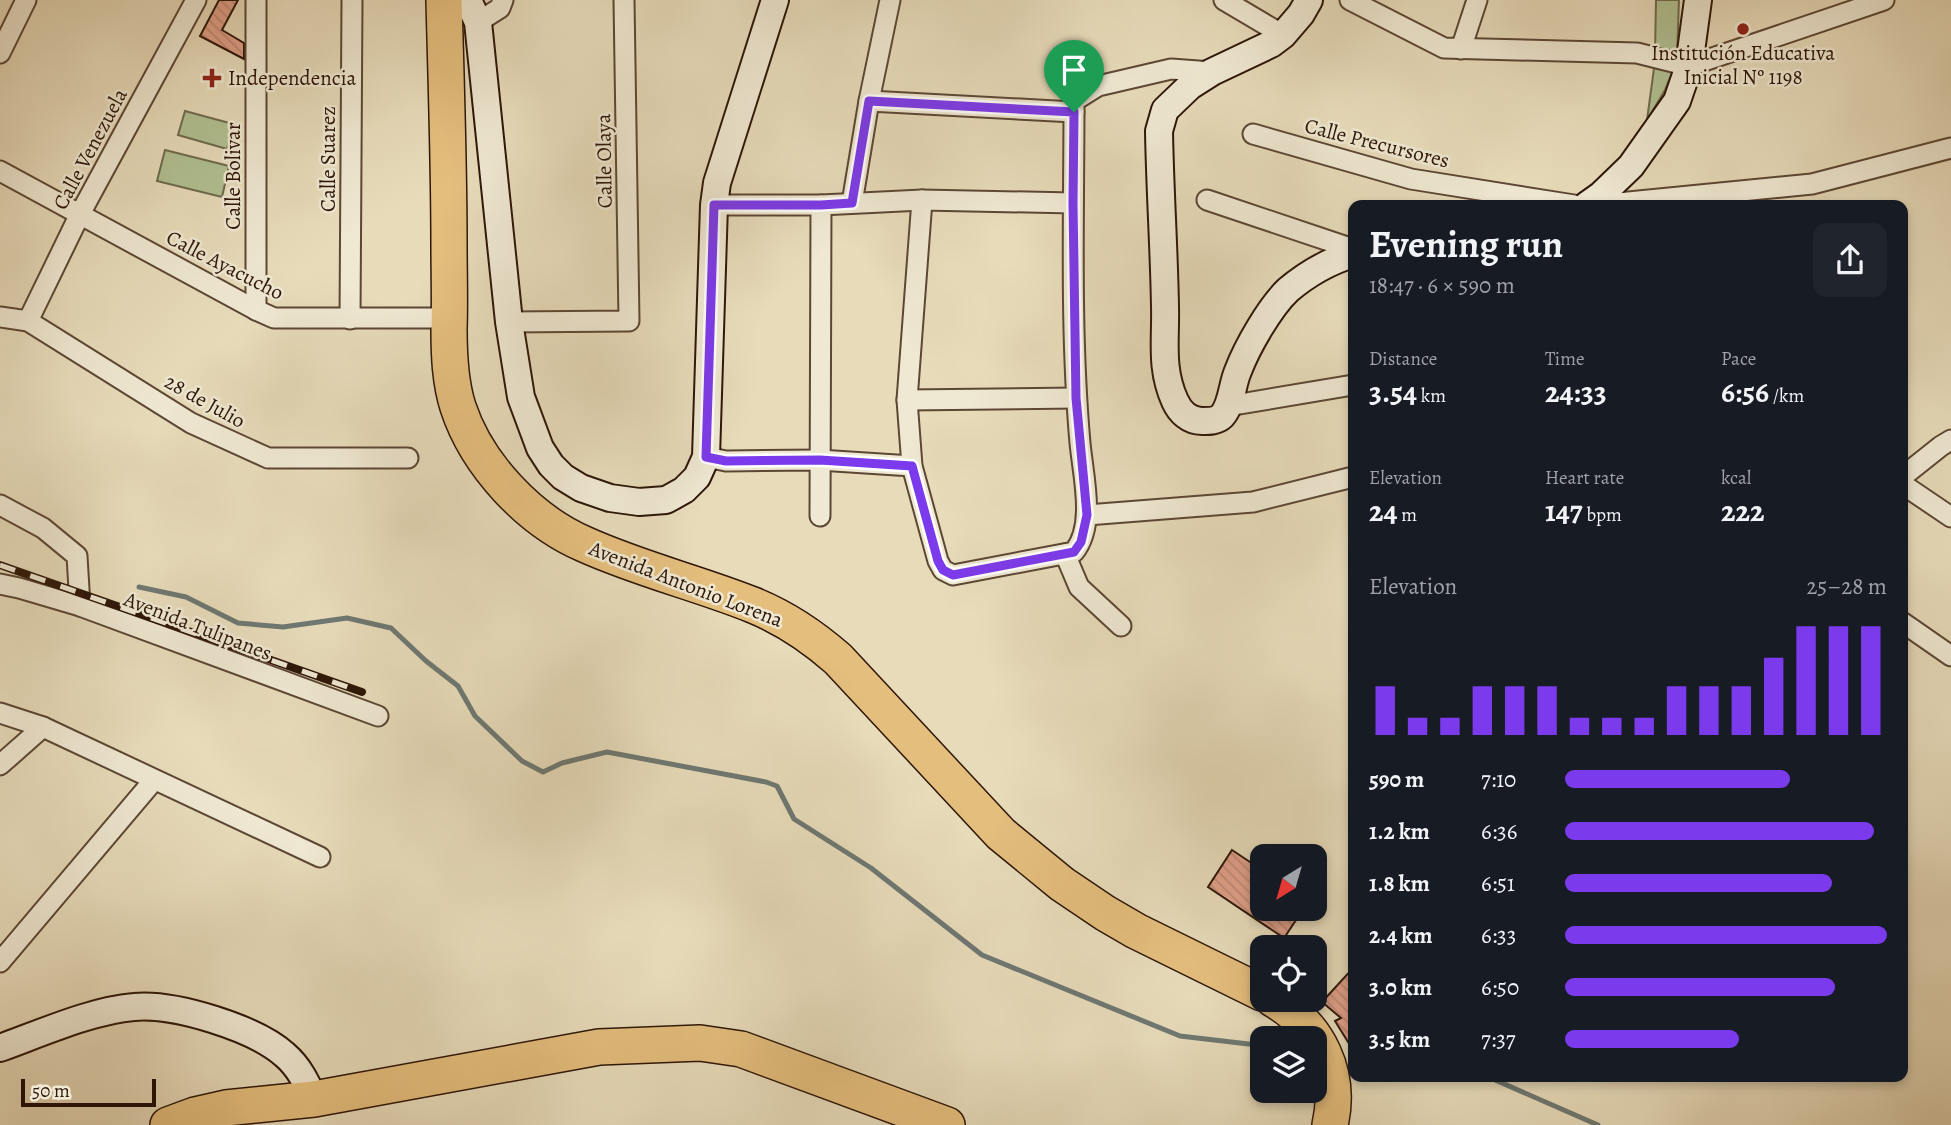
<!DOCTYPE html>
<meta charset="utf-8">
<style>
body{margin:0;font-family:Alegreya,serif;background:#20242c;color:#f1f3f6;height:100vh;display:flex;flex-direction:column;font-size:26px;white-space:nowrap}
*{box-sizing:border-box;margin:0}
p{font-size:23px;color:#9ea1a6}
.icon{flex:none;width:38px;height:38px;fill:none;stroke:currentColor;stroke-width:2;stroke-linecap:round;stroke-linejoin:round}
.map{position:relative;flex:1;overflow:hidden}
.sheet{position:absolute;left:1348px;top:200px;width:560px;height:882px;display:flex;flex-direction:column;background:#171b24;border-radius:14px;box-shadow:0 4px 10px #0003}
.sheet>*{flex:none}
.needle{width:46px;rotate:217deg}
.tools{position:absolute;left:1250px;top:844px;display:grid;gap:14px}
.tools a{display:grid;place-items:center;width:77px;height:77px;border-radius:14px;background:#171b24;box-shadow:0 4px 10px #0003;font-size:35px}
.scale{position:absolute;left:21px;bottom:18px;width:135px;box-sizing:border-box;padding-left:7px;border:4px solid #2d1608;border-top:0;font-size:19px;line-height:24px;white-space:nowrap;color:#2d1608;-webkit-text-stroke:5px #efe8d2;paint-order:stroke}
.pin{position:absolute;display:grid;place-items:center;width:60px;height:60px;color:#fff;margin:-72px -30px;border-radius:50% 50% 50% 0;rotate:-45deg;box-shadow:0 0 7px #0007}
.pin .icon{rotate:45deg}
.round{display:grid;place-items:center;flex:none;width:74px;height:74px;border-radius:14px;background:#20242c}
.overview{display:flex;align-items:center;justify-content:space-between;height:119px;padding:0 21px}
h1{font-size:38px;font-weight:700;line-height:52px}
.stats{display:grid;grid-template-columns:repeat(3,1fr);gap:10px;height:119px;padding:7px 21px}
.stats div{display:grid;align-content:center}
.stats b{font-size:30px;font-weight:700}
.stats small{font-size:19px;font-weight:400}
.stats p{font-size:19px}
.chart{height:196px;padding:14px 21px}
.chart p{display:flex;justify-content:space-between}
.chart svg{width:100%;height:126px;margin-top:7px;stroke:#7c3aed;stroke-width:6}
ul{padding:0 21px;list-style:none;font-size:23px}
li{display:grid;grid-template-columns:112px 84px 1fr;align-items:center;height:52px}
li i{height:18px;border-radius:9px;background:#7c3aed}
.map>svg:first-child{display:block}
.green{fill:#b1c193;stroke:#6f6c4e;stroke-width:2}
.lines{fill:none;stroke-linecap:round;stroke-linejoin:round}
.stream{stroke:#6e7872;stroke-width:5}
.building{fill:url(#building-back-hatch);stroke:#2d1608;stroke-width:2}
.street-casing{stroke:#5c4734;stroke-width:23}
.secondary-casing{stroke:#2d1608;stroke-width:30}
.highway-casing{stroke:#2d1608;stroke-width:38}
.street{stroke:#efe8d2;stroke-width:19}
.secondary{stroke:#efe8d2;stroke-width:26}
.highway{stroke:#e4be7d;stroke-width:35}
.rail-casing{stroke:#2d1608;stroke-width:8}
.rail{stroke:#efe8d2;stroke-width:5;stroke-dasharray:16;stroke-linecap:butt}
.route-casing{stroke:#fff;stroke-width:14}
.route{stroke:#7c3aed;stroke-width:9}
.poi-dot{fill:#8f2418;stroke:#efe8d2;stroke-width:2.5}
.labels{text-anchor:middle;stroke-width:5;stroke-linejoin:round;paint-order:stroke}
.poi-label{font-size:21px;fill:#2d1608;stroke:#efe8d2}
.street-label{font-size:21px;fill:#2d1608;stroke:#efe8d2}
</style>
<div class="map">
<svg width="1951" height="1125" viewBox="0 0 1951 1125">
<defs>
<pattern id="building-back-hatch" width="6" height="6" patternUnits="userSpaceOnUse" patternTransform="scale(1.75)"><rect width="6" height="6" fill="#e0a089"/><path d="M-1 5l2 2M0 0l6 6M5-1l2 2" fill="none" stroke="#c08975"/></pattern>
</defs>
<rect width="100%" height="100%" fill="#e7dbba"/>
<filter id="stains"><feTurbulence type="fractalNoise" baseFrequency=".00286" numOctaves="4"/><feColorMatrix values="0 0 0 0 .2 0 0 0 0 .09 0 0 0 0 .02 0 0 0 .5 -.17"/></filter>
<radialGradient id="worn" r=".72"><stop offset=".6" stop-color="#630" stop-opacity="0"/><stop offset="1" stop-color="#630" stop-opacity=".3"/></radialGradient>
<g class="green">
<polygon points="1656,0 1679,0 1677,57 1655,53"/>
<polygon points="1655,61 1675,66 1665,90 1647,120"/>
<polygon points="185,111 233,124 227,149 178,135"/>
<polygon points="165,150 229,166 222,197 157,181"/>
</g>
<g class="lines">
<g class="stream">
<polyline points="139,587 186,597 238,623 283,627 347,618 391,628 426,661 458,686 475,716 522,761 543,772 562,763 607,752 766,782 777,786 794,819 871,868 982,955 1180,1036 1257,1045"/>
<polyline points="1486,1076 1598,1125"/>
</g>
</g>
<g class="building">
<polygon points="219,0 238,0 222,30 244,43 244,59 200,36"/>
<polygon points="1232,850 1262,870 1262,908 1304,908 1284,938 1208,887"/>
<polygon points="1353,968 1353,1050 1335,1021 1341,1018 1322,1002"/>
</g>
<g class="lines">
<defs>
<g id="street">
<polyline points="1224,0 1283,35"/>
<polyline points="1350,0 1444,48 1637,53 1689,66 1884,0"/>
<polyline points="478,22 500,8 503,0"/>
<polyline points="1461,49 1477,0"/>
<polyline points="0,53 26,0"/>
<polyline points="869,101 1074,112"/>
<polyline points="1253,134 1411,179 1574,205"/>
<polyline points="0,171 256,310 274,318 449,318"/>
<path d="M922,200L907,400L912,466L938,561L943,570L953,575L1074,552C1096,525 1083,476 1080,443C1070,330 1074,215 1074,101L1098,86L1171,69L1212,72"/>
<polyline points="1207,200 1353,249"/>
<polyline points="852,203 869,101 890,0"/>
<polyline points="714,205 821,205 922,200 1073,203"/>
<polyline points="1598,205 1812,184 1951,148"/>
<polyline points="256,310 256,0"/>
<polyline points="0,317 28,321 191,423 268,458 408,458"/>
<polyline points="350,319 352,0"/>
<polyline points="28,321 80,214 196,0"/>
<polyline points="509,322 629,321 624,0"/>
<polyline points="907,400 1076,398"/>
<polyline points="1228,406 1353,385"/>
<polyline points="706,457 726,461 819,460 912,466"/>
<polyline points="1902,477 1941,446 1951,440"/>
<polyline points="1902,484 1951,517"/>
<polyline points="0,505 43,528 77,556 80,606"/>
<polyline points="1087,515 1253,502 1353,477"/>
<polyline points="820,516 821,205"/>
<polyline points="1065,554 1079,587 1121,626"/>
<polyline points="0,584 19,588 80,606 378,716"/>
<polyline points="1902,622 1951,656"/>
<polyline points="0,713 43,727 320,857"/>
<polyline points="0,765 43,727"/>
<polyline points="0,962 154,780"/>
</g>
<g id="secondary">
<polyline points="468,0 478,22 509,322 521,397 540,448 551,465 563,477 581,488 610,498 639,502 666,500 684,490 697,477 706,457 714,205 717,183 775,0"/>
<path d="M1309,0L1301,14L1283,35L1271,44L1212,72L1190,86L1165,110L1159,131C1160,190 1164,248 1165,306C1166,340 1160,368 1175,401C1180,412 1189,421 1202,421C1209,421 1217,421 1222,416C1232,405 1232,384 1238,371C1247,347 1270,307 1288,290C1307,274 1330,261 1353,254"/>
<polyline points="1587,205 1601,195 1631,166 1677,101 1689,66 1698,0"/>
<path d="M0,1048C39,1034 93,1010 134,1007C174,1003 255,1028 285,1055C299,1067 306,1082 314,1099"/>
</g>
<g id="highway">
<path d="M444,0C446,81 449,162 449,244C449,272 450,300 449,329C449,355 450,382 458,407C477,465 529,520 584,544C639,569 698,583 753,605C785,618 813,637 838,659L1001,834L1062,884L1105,913L1136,931L1262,993"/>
<path d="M1273,999C1319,1026 1342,1073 1330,1125"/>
<polyline points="168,1125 195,1115 226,1108 314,1099 599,1047 700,1043 741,1049 947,1125"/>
</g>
</defs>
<use href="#street" class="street-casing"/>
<use href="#secondary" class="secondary-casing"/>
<use href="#highway" class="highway-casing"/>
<use href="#street" class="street"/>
<use href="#secondary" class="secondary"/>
<use href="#highway" class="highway"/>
<defs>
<polyline id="rail" points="0,565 362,692"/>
</defs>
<use href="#rail" class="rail-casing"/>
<use href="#rail" class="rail"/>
</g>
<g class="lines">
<defs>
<polygon id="route" points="869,101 1074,112 1073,203 1076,398 1087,515 1081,542 1074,552 953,575 943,570 938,561 912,466 820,460 726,461 706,457 714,205 821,205 852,203"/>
</defs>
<use href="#route" class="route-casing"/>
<use href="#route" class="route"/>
</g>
<g class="poi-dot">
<circle cx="1743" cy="29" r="7"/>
<path d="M208.5 67.5h7v7h7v7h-7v7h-7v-7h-7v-7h7z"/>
</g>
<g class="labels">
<g class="poi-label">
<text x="1743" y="60">Institución Educativa<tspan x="1743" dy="24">Inicial Nº 1198</tspan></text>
<text x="228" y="85" text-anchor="start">Independencia</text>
</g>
<g class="street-label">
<text transform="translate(1377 143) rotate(14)" y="7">Calle Precursores</text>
<text transform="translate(90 149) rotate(-62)" y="7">Calle Venezuela</text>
<text transform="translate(328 159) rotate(-90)" y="7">Calle Suarez</text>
<text transform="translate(604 161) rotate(-91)" y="7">Calle Olaya</text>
<text transform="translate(233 176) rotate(-90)" y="7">Calle Bolivar</text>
<text transform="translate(225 265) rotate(27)" y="7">Calle Ayacucho</text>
<text transform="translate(205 401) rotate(29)" y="7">28 de Julio</text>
<text transform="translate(686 584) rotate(21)" y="7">Avenida Antonio Lorena</text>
<text transform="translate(198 626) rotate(21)" y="7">Avenida Tulipanes</text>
</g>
</g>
<rect width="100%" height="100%" filter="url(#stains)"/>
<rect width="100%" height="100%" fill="url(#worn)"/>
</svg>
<div class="tools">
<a><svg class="needle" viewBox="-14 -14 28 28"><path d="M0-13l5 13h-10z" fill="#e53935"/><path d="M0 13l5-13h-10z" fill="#9ea1a6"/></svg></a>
<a><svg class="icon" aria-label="locate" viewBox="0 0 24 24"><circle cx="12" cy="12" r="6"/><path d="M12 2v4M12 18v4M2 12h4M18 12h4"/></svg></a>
<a><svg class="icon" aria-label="layers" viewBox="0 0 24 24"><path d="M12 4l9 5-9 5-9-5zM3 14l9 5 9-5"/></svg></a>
</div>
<div class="scale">50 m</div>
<div class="pin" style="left:1074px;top:112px;background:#1e9e55"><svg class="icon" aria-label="arrive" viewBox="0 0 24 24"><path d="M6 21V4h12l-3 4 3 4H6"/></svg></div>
<section class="sheet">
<div class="overview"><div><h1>Evening run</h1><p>18:47 · 6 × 590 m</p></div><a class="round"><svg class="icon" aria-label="share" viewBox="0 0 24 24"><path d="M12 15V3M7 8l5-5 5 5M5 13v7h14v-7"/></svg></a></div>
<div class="stats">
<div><p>Distance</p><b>3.54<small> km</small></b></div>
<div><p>Time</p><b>24:33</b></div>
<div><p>Pace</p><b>6:56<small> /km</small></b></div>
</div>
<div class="stats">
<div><p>Elevation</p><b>24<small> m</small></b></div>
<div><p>Heart rate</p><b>147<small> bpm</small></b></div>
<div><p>kcal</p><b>222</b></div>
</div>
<div class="chart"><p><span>Elevation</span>25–28 m</p>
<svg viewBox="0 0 160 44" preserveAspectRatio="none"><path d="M5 44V27M15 44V38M25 44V38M35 44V27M45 44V27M55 44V27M65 44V38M75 44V38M85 44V38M95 44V27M105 44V27M115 44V27M125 44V17M135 44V6M145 44V6M155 44V6"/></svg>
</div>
<ul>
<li><b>590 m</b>7:10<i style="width:70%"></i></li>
<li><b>1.2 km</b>6:36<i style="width:96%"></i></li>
<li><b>1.8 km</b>6:51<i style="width:83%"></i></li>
<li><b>2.4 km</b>6:33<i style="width:100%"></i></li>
<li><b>3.0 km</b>6:50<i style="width:84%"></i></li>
<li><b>3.5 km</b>7:37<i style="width:54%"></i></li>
</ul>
</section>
</div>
